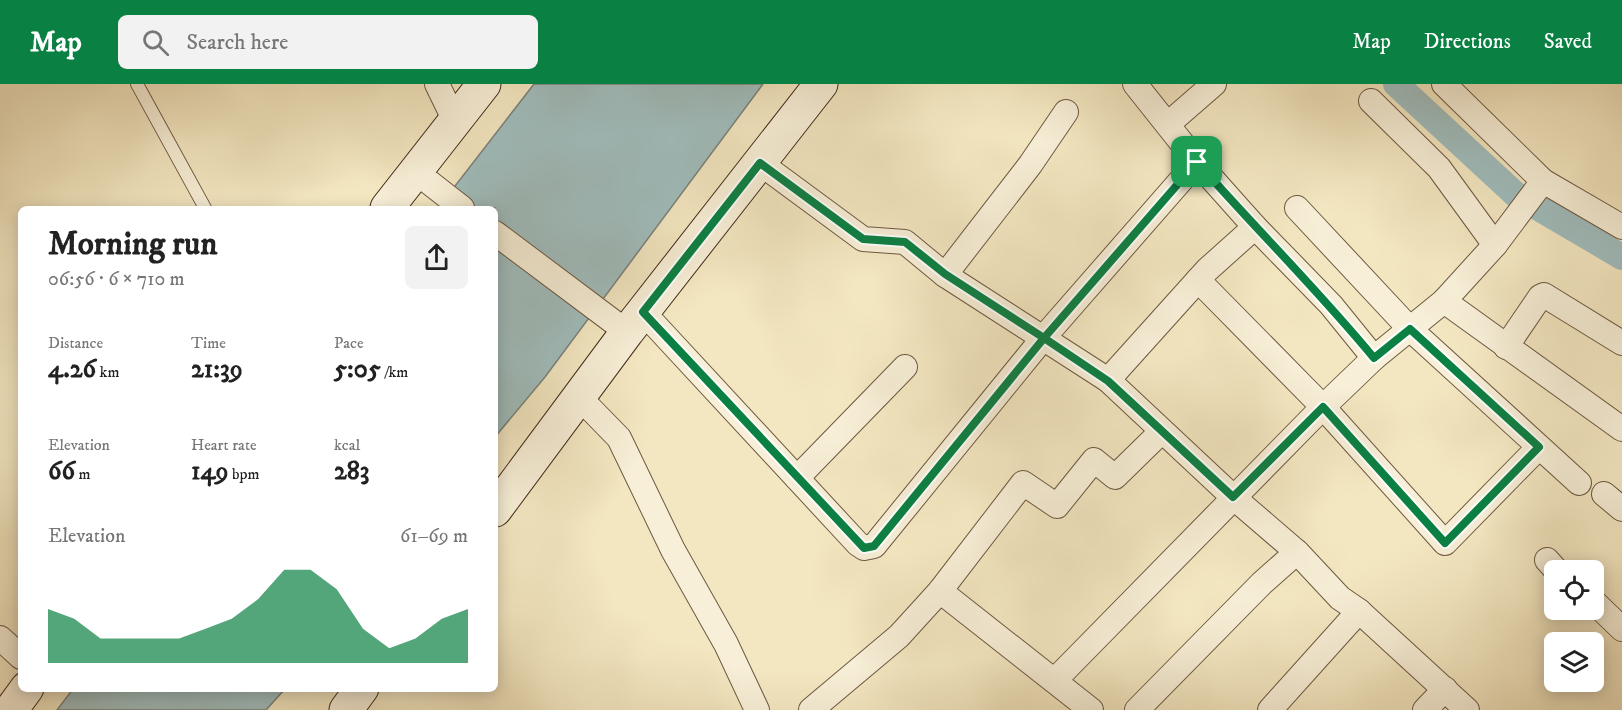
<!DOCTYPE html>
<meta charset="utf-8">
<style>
body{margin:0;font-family:"IM FELL DW Pica",serif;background:#f2f2f2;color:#222;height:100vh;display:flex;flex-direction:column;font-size:22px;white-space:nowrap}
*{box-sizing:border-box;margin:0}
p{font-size:20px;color:#767676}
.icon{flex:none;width:33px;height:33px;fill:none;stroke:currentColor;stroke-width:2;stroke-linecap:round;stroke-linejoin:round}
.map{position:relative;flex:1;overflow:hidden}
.details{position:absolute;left:18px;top:122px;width:480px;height:486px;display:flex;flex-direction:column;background:#fff;border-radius:9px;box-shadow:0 3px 15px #0003}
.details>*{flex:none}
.controls{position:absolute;left:1544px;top:476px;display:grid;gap:12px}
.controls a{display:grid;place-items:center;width:60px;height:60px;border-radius:9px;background:#fff;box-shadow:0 3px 15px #0003;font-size:30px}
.pin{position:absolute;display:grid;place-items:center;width:51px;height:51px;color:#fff;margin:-26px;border-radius:12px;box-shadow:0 3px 9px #0006}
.round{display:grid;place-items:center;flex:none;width:63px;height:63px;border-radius:9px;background:#f2f2f2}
.headline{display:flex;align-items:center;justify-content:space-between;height:102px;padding:0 30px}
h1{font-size:33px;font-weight:700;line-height:45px}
.metrics{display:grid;grid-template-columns:repeat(3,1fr);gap:9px;height:102px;padding:6px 30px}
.metrics div{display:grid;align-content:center}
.metrics b{font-size:26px;font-weight:700}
.metrics small{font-size:16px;font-weight:400}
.metrics p{font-size:16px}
.chart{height:168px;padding:12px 30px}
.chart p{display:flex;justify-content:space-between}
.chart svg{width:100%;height:108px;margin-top:6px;fill:#0b8043;opacity:.7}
header{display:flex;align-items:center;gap:36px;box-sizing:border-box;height:84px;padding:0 30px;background:#0b8043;color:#fff}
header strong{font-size:28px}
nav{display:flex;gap:33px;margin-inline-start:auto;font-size:21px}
.search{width:420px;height:54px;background:#f2f2f2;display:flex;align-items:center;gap:15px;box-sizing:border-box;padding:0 21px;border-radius:9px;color:#767676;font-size:22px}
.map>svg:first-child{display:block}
.water{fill:#a0bdbd;stroke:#7a817b;stroke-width:1.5}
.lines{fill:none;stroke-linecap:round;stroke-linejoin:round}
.canal{stroke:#a0bdbd;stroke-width:26}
.lane-casing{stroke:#6e5842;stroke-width:14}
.street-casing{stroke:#6e5842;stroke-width:26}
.secondary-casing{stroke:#422817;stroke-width:35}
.lane{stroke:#f7efd7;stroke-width:12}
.street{stroke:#f7efd7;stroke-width:24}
.secondary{stroke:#f7efd7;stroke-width:33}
.route-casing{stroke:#fff;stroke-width:12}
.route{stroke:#0b8043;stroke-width:8}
</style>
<header>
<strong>Map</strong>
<div class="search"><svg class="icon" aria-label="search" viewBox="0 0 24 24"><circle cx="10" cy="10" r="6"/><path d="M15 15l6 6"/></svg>Search here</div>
<nav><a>Map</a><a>Directions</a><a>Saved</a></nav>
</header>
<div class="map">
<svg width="1622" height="626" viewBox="0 0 1622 626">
<rect width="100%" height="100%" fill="#f3e7c1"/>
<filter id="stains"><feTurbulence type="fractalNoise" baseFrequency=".00333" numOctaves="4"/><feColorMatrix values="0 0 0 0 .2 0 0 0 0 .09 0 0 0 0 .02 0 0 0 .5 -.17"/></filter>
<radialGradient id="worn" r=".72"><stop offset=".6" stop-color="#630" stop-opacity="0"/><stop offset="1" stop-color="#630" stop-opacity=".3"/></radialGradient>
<g class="water">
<polygon points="534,0 763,0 545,293 495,353 495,124 438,124"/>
<polygon points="73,605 73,604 285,605 266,626 57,626"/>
</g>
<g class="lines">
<polyline class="canal" points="1396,0 1515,110 1622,173"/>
<defs>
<polyline id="lane" points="137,0 205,124"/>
<g id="street">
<polyline points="437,0 455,37"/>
<polyline points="1135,0 1197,78 1255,143 1331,221 1374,274"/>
<polyline points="1444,0 1543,97 1622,143"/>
<polyline points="1371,17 1439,84 1495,161"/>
<polyline points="1168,40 1214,0"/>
<polyline points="760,79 863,155 905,158 945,191 1108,296 1233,413 1297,468 1340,514 1359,527 1467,626"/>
<polyline points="416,88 462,124"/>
<polyline points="1297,124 1410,245 1579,399"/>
<polyline points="495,149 627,248"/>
<polyline points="945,191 1030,81 1066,28"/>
<polyline points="1198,196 1323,323 1445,459 1539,363"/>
<polyline points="1444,217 1622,345"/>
<polyline points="643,228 858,460 864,464 874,462 1044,253 1197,78"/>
<polyline points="1506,263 1540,213 1544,211 1622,259"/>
<polyline points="1108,296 1207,186 1255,143"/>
<polyline points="579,313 619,354 673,466 726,560 757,626"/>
<polyline points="797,394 905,283"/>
<polyline points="1604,410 1622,425"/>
<polyline points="1547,476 1556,486"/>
<polyline points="940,507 1091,626"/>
<polyline points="1593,517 1622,545"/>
<polyline points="0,554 21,573"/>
<polyline points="1055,596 1323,323 1374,274 1444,217 1495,161 1543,97"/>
<polyline points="811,626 899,552 940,507 1023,399 1057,422 1094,376 1115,393 1161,348"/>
<polyline points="1137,626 1262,499 1297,468"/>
<polyline points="1270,626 1359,527"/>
<polyline points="1425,626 1445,605"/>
</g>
<g id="secondary">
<polyline points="387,124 484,0"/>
<polyline points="495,426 627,248 821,0"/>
<polyline points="11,626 27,604"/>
<polyline points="346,626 362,604"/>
</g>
</defs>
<use href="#lane" class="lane-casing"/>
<use href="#street" class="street-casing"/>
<use href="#secondary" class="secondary-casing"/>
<use href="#lane" class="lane"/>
<use href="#street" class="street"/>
<use href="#secondary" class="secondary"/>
</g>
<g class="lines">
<defs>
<path id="route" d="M1197,78L1044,254L945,190L905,158L863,155L760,79L643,228L864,464L874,462L1044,254L1108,297L1233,413L1323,323L1445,459L1539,363L1410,245L1374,274C1318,206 1255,144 1197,78"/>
</defs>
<use href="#route" class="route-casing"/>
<use href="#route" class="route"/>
</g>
<rect width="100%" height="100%" filter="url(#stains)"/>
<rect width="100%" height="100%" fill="url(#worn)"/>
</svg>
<div class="controls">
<a><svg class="icon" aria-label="locate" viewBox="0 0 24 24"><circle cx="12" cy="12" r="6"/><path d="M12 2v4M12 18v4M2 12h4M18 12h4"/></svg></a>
<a><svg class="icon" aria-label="layers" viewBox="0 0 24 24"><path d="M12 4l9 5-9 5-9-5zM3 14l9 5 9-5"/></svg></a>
</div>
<div class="pin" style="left:1197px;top:78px;background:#1e9e55"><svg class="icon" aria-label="arrive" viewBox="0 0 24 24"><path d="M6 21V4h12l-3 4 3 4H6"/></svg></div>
<section class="details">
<div class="headline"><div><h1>Morning run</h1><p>06:56 · 6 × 710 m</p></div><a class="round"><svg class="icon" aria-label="share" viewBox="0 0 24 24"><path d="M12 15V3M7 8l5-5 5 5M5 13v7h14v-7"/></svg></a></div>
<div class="metrics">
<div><p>Distance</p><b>4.26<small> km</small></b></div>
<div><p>Time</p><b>21:39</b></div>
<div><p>Pace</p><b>5:05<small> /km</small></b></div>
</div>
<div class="metrics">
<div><p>Elevation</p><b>66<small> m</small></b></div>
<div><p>Heart rate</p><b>149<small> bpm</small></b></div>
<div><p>kcal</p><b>283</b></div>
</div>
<div class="chart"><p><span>Elevation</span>61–69 m</p>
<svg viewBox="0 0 160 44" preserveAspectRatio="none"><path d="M0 44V22L10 26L20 34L30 34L40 34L50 34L60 30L70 26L80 18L90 6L100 6L110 14L120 30L130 38L140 34L150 26L160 22V44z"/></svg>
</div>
</section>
</div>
